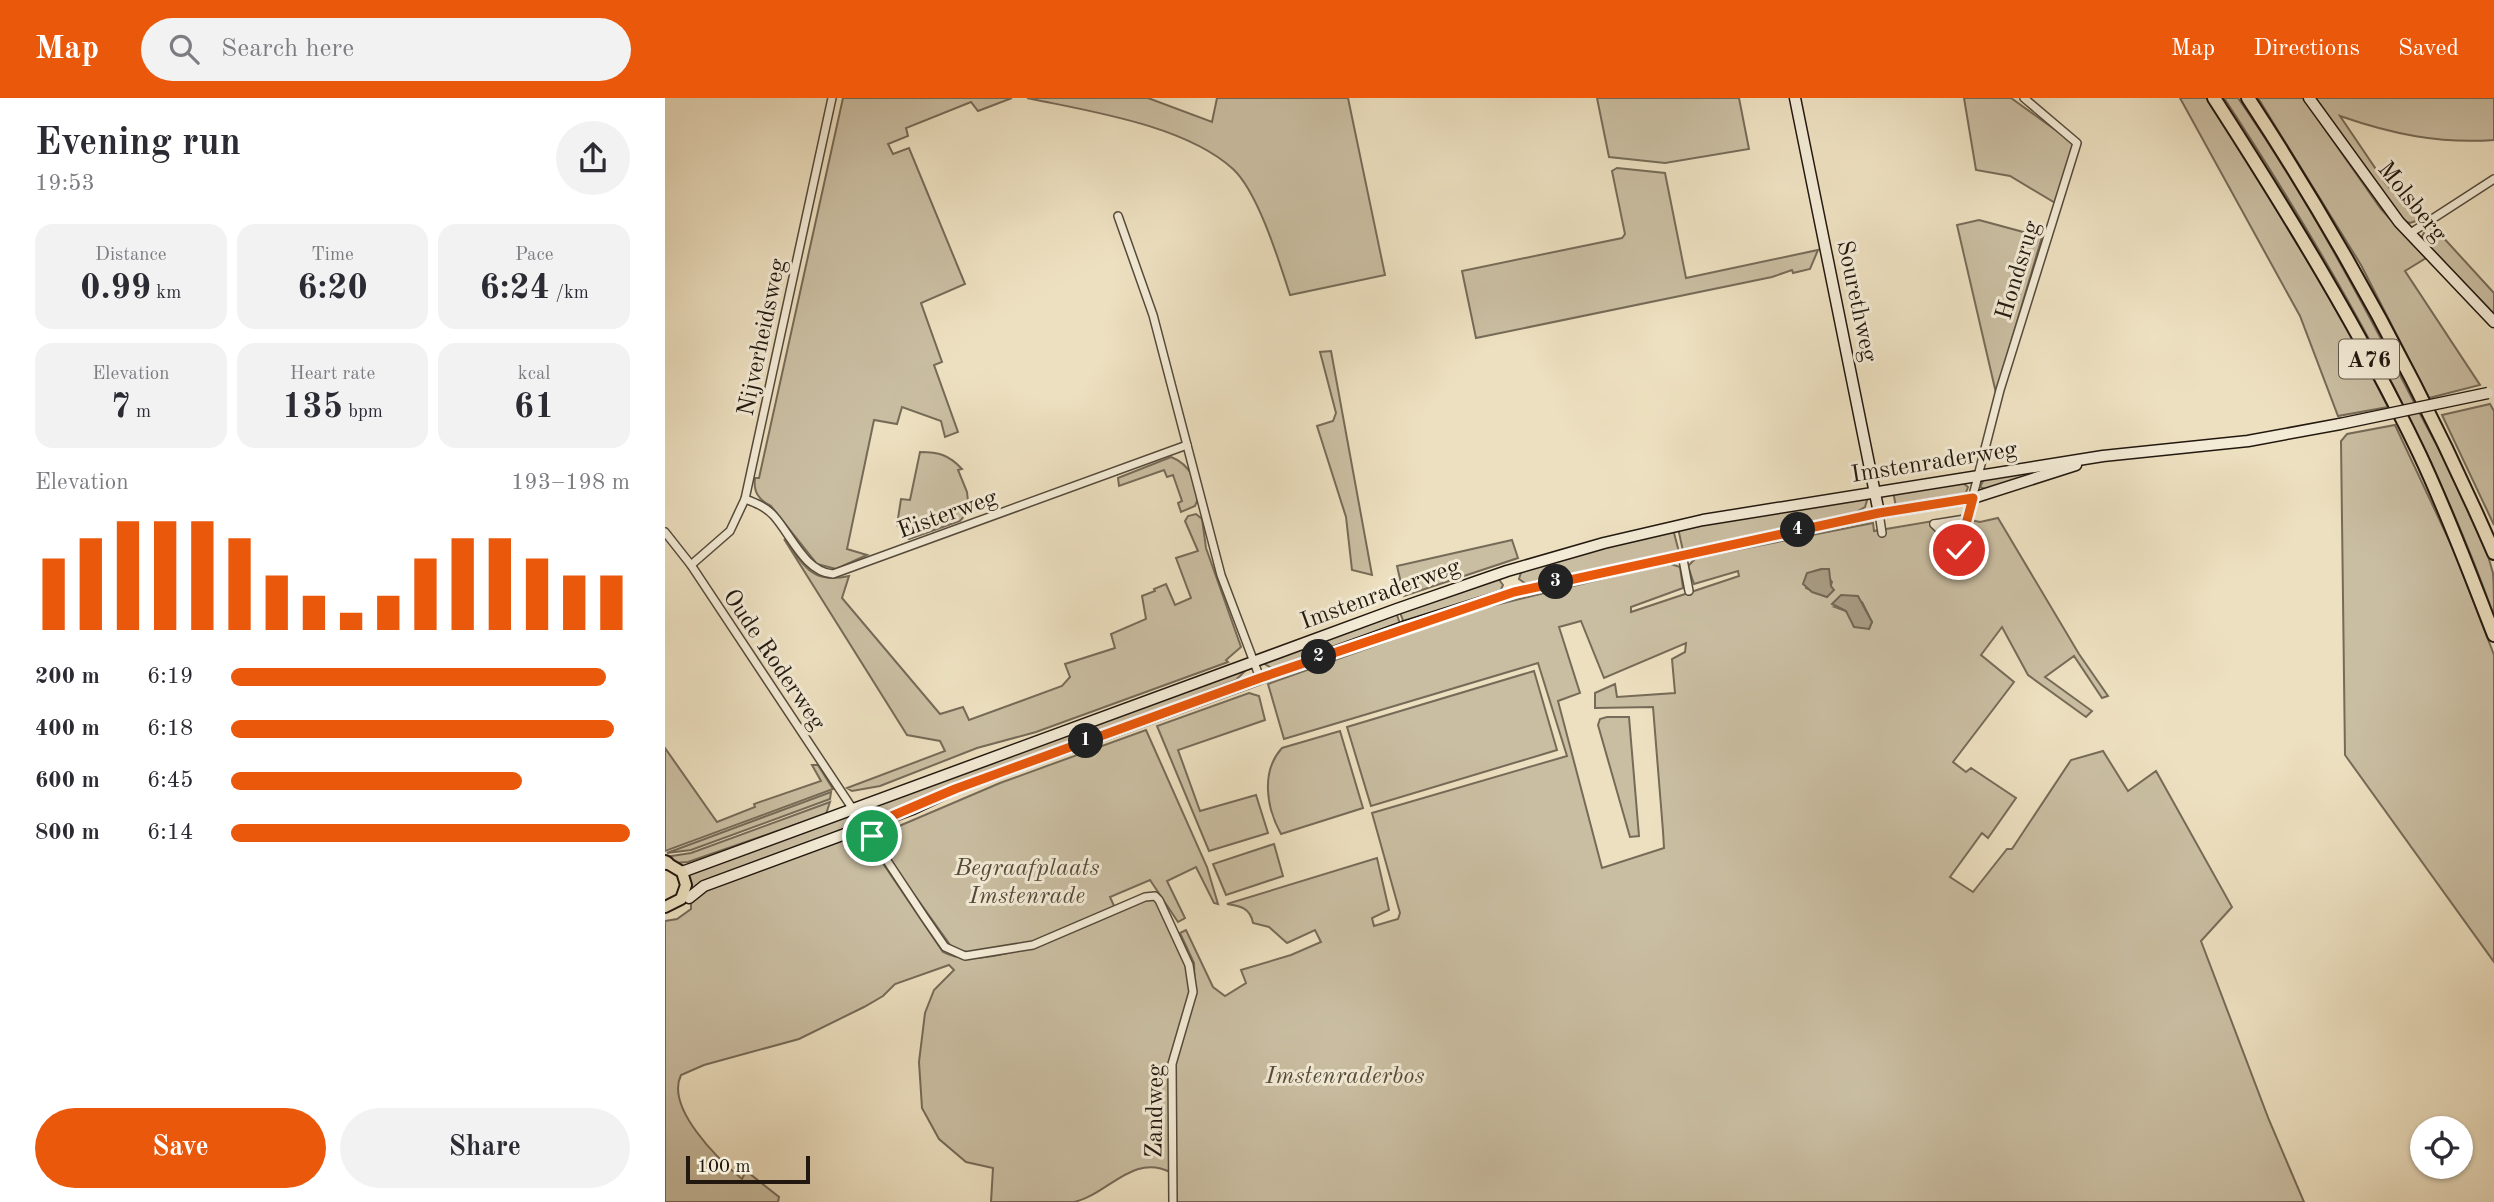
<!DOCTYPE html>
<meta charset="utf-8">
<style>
body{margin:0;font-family:"Old Standard TT",serif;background:#f2f2f3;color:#2b2b33;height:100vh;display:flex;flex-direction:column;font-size:26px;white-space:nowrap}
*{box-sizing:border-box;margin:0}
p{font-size:23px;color:#7c7c81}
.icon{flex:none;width:38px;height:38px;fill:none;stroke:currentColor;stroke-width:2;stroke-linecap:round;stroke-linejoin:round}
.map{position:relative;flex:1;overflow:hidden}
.side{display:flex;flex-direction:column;background:#fff;width:665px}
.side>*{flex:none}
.tools{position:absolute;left:1745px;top:1018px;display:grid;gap:14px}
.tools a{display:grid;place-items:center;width:63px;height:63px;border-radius:50%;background:#fff;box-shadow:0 2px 5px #0004;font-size:35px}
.scale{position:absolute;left:21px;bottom:18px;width:124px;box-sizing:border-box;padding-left:7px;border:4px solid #22180f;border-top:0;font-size:19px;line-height:24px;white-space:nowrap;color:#22180f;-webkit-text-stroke:5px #f3ebd6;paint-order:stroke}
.pin{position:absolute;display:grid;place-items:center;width:60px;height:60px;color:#fff;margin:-30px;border:4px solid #fff;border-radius:50%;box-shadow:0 2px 7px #0007}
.km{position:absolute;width:35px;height:35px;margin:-18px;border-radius:50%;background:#222;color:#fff;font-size:19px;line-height:35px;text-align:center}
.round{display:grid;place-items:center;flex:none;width:74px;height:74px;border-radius:37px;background:#f2f2f3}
.summary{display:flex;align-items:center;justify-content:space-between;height:119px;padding:0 35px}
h1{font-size:38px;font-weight:800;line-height:52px}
.metrics{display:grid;grid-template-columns:repeat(3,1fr);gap:10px;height:119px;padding:7px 35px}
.metrics div{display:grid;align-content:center;border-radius:18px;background:#f2f2f3;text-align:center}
.metrics b{font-size:35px;font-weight:800}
.metrics small{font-size:19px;font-weight:400}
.metrics p{font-size:19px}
.chart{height:196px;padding:14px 35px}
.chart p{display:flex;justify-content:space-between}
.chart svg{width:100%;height:126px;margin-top:7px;stroke:#ea580c;stroke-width:6}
.button{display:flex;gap:14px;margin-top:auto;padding:14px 35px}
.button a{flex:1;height:80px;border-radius:42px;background:#ea580c;color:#fff;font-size:28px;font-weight:800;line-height:80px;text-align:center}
.button a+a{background:#f2f2f3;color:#2b2b33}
ul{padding:0 35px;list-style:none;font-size:23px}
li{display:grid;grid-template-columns:112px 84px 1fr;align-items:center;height:52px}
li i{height:18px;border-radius:9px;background:#ea580c}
header{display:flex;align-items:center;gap:42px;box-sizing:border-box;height:98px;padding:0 35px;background:#ea580c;color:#fff}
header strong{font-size:33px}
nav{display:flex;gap:38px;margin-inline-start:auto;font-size:24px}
.search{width:490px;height:63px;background:#f2f2f3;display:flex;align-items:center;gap:18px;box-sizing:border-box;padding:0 24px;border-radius:38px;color:#7c7c81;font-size:26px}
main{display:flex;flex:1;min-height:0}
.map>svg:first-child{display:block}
.green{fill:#cabea2;stroke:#766b58;stroke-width:2;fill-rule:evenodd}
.water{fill:#a89c84;stroke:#726755;stroke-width:2}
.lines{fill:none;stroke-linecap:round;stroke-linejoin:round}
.street-casing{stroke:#554a3b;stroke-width:10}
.secondary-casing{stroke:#22180f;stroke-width:13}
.primary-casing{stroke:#22180f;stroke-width:14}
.highway-casing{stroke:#22180f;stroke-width:16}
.street{stroke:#f3ebd6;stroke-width:7}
.secondary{stroke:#f3ebd6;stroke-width:10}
.primary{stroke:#ede0c0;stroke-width:10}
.highway{stroke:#ede0c0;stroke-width:12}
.secondary-bridge-casing{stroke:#22180f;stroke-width:13;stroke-linecap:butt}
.secondary-bridge{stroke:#f3ebd6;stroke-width:10}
.route-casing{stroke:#fff;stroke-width:14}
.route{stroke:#ea580c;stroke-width:9}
.labels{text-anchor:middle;stroke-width:6;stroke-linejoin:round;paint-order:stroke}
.shield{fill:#f3ebd6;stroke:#61574b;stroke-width:2}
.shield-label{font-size:23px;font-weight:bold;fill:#22180f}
.street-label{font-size:24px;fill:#22180f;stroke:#f3ebd6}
.park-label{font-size:24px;font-style:italic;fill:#544a3b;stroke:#f3ebd6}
</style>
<header>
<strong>Map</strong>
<div class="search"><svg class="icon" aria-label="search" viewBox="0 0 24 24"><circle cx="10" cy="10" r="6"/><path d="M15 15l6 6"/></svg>Search here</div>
<nav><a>Map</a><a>Directions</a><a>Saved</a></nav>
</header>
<main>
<section class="side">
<div class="summary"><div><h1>Evening run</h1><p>19:53</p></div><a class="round"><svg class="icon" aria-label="share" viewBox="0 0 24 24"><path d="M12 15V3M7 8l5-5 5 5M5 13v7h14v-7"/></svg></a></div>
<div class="metrics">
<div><p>Distance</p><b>0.99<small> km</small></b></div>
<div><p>Time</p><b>6:20</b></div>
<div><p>Pace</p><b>6:24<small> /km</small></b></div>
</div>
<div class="metrics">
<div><p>Elevation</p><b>7<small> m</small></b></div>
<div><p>Heart rate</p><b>135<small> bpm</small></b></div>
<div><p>kcal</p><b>61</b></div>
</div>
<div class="chart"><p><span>Elevation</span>193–198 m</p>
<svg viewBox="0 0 160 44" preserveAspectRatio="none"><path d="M5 44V19M15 44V12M25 44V6M35 44V6M45 44V6M55 44V12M65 44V25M75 44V32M85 44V38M95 44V32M105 44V19M115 44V12M125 44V12M135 44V19M145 44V25M155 44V25"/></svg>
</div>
<ul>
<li><b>200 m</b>6:19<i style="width:94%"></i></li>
<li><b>400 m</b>6:18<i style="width:96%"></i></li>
<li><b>600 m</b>6:45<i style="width:73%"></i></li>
<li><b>800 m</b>6:14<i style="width:100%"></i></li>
</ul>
<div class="button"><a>Save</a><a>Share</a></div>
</section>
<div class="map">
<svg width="1829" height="1104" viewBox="0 0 1829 1104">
<rect width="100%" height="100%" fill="#ede0c0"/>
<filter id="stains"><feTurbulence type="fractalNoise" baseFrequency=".00286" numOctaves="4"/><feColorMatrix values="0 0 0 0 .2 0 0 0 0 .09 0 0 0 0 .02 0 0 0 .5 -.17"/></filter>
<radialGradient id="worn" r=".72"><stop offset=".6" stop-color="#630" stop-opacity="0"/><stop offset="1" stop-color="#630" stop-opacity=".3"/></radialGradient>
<g class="green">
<path d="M178,0H347L313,13L306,4L241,30L243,38L223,46L228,56L244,50L300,186L256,205L277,264L269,267L293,334L280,339L276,323L237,309L232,326L209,322L182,451L202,457L171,471L152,466L106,408C94,402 88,394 90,380H94Z"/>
<path d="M362,0H483L547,24L552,0H683L720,177L625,197C614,163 593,94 568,71C520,27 423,13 362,0Z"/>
<polygon points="932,0 1074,0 1084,51 1000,65 944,59"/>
<polygon points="1299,0 1346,0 1410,46 1392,106 1345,78 1311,72"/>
<polygon points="1515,0 1543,0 1663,193 1723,309 1673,318 1635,218"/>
<path d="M1559,0H1573C1642,99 1698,205 1753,312C1780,364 1813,418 1828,475C1829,488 1829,504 1829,518C1763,334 1666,163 1559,0Z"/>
<polygon points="1593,0 1638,0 1716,111 1761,160 1740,173 1815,287 1764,300 1696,167"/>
<path d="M1648,0H1829V42C1774,46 1727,36 1675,18L1721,86L1757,121L1745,125L1735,122Z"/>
<polygon points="952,70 1000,75 1021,180 1153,152 1145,171 1128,175 1127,172 1107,179 811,240 797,173 957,140 960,136 947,73"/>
<polygon points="1314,122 1377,139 1331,295 1292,127"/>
<polygon points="1765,125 1829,195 1829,216 1756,140"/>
<polygon points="666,253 707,477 687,472 681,419 652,328 668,323 671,315 655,254"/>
<polygon points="1825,306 1829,313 1829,427 1777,317"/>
<polygon points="1730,327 1790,455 1829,557 1829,864 1680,657 1676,343 1682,336"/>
<path d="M255,354C274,354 284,357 297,371L293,372L302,394L304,413L295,423L244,441L232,427L236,401L245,402Z"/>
<path d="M506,359C523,365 540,390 530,408L516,414L513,405L517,403L508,377L502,379L499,372L454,388L453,380Z"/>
<polygon points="1380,372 1322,392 1315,389 1319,381"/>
<polygon points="1298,385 1303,389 1300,397 1231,409 1228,393"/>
<polygon points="1203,399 1200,409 1188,416 1018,453 1013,430"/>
<path d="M531,416L537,421L541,450L576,549L561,562L563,564L371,634L312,650L215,688L187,693L182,690L280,653L275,643L242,637L119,441C141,469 146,486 184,478L177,500L275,616L298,609L304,622L397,588L405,579L400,566L450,550L446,536L481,521L477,498L490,493L489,491L501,486L510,507L526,500L511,460L533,453L520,423L523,418Z"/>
<path d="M1333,420L1414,556L1443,598L1437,600L1409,558L1380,579L1427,613L1421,619L1363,577L1337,529L1316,557L1349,584L1288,664L1301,674L1306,670L1351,700L1323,740L1317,735L1285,779L1308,794L1342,751H1347L1406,662L1438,653L1463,693L1491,673L1567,809L1536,843L1604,1022L1639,1104H505V1074C468,1055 442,1097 409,1104C384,1104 352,1104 326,1104L328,1070L301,1064L274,1041L257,1010L254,964L260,915L269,892L289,872L284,867L230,886L218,898L199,909L134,941L39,967L16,977C0,1010 54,1062 77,1081L80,1075L85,1076L114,1099L113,1104H0V823L12,821L26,811V804L37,793L190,738L215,761L278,854C322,879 439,820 485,800L492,803L514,841L530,895L529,865L515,835L521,832L548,889L560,898L581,885L576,872L626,857L656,844L650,832L622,845L604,829L588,825C585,810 576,808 562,806L712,760L724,812L707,820L709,828L733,821L735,815L707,715L902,658L873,565L619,641L603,586L810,512L1003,465L1015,469L1018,490L966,509V514L1074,478L1073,473L1029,486L1023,468L1031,460L1208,425L1209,433L1268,423L1274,433L1299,442L1305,422L1315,424ZM1157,471L1167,484L1162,499L1141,490L1149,473ZM1197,504L1207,524L1204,531L1181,513L1170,509ZM916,523L939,580L1021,545L1020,554L1007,561L1010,595L952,599L950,586L930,595V610L988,609L998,733L999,750L937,770L893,603L915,595L894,529Z"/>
<polygon points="1008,431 1014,454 864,488 854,481 857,471"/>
<polygon points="847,442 853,460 739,498 732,468"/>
<polygon points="833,480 838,487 834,496 739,525 734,512"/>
<polygon points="731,514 735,526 608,571 598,565"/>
<path d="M582,571L571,582C449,627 329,678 206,723L201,717L206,709Z"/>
<polygon points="869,573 892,652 706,708 682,629"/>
<polygon points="584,595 594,598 600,622 513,652 535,713 591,697 603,735 544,753 492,628"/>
<polygon points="942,619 964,619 974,738 965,739 933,627 935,621"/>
<path d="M481,632L542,769L553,806L549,805L531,769L502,783L520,820L513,824L485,782L445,799L450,810C404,830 337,867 288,851L216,750L220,734L335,685Z"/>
<path d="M675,633L698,710L616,736C602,711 595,674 617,650Z"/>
<polygon points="0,650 52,724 90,709 89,706 156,683 147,667 153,667 168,691 0,753"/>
<polygon points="166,694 165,701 26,752 2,755"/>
<polygon points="165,704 161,716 23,764 10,765 0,759 26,755"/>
<polygon points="182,717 186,724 181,730 25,792 23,775"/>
<polygon points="609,746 618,778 561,797 548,766"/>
</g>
<g class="water">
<polygon points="1157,471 1164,471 1166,488 1169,492 1162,499 1147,494 1138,486 1142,475"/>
<polygon points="1176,497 1193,498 1207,524 1204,531 1189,529 1181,513 1167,506"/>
</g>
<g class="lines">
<defs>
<g id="street">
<polyline points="453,118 488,217 556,477 595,580"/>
<polyline points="1744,136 1829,81"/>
<path d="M80,401C91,405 101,409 109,418C126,437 140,474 168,476L522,347"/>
<polyline points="1214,415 1217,435"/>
<polyline points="1269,426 1294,452"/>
<polyline points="1269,426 1300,421"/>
<polyline points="0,434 26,467 260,820 280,849 300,858 368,847 480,799 490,798 494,802 524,867 528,894 507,966 508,1104"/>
<polyline points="1294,452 1335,292 1412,45 1359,0"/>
<polyline points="1017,456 1024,493"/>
<polyline points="26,467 65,433 80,401 167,0"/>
</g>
<g id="secondary">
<polyline points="1130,0 1214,415"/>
<polyline points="1644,0 1734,124 1829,224"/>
<polyline points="17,774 732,511 842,473 939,445 1038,422 1438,358 1583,343 1675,326"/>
<polyline points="24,800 39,788 248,711 290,691 738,529 849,494 1214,415 1308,400 1411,367"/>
</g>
<polyline id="primary" points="0,809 16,801 21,787 17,774 2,765"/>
<g id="highway">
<path d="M1549,0C1623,115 1695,232 1754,355C1782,414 1805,476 1829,537"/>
<path d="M1583,0C1678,145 1760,296 1829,455"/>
<polyline points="0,764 2,765"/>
</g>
</defs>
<use href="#street" class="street-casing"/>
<use href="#secondary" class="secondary-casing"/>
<use href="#primary" class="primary-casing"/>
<use href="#highway" class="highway-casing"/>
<use href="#street" class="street"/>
<use href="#secondary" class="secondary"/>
<use href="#primary" class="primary"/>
<use href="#highway" class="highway"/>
<defs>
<polyline id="secondary-bridge" points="1675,326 1823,295"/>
</defs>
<use href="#secondary-bridge" class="secondary-bridge-casing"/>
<use href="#secondary-bridge" class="secondary-bridge"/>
</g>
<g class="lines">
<defs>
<polyline id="route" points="207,738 201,729 290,691 595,580 849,494 1214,415 1308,400 1294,452"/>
</defs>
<use href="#route" class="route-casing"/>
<use href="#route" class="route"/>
</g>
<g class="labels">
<rect class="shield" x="1674" y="241.5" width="60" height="39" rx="5"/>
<g class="shield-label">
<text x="1704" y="269">A76</text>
</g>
<g class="street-label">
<text transform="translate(1748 103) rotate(51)" y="8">Molsberg</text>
<text transform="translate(1352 172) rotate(-73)" y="8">Hondsrug</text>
<text transform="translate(1193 203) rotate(78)" y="8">Sourethweg</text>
<text transform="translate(96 239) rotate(-78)" y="8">Nijverheidsweg</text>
<text transform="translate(1269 363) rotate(-9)" y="8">Imstenraderweg</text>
<text transform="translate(282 415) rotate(-20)" y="8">Eisterweg</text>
<text transform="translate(715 495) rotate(-20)" y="8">Imstenraderweg</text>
<text transform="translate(110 561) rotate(56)" y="8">Oude Roderweg</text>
<text transform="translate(489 1013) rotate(-89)" y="8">Zandweg</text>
</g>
<g class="park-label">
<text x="362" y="777">Begraafplaats<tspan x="362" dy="28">Imstenrade</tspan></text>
<text x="680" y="985">Imstenraderbos</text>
</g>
</g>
<rect width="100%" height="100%" filter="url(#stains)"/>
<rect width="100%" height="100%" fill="url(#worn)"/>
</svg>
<div class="tools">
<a><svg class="icon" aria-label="locate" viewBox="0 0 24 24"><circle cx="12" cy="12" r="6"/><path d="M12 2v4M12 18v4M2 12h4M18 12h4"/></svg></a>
</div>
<div class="scale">100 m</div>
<div class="pin" style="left:207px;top:738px;background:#1e9e55"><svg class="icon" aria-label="arrive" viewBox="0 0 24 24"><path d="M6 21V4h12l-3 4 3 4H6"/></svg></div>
<div class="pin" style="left:1294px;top:452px;background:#d93025"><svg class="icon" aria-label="check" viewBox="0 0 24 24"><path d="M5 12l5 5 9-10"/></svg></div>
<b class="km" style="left:421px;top:643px">1</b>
<b class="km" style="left:654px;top:559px">2</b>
<b class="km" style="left:891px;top:484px">3</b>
<b class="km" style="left:1133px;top:432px">4</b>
</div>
</main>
